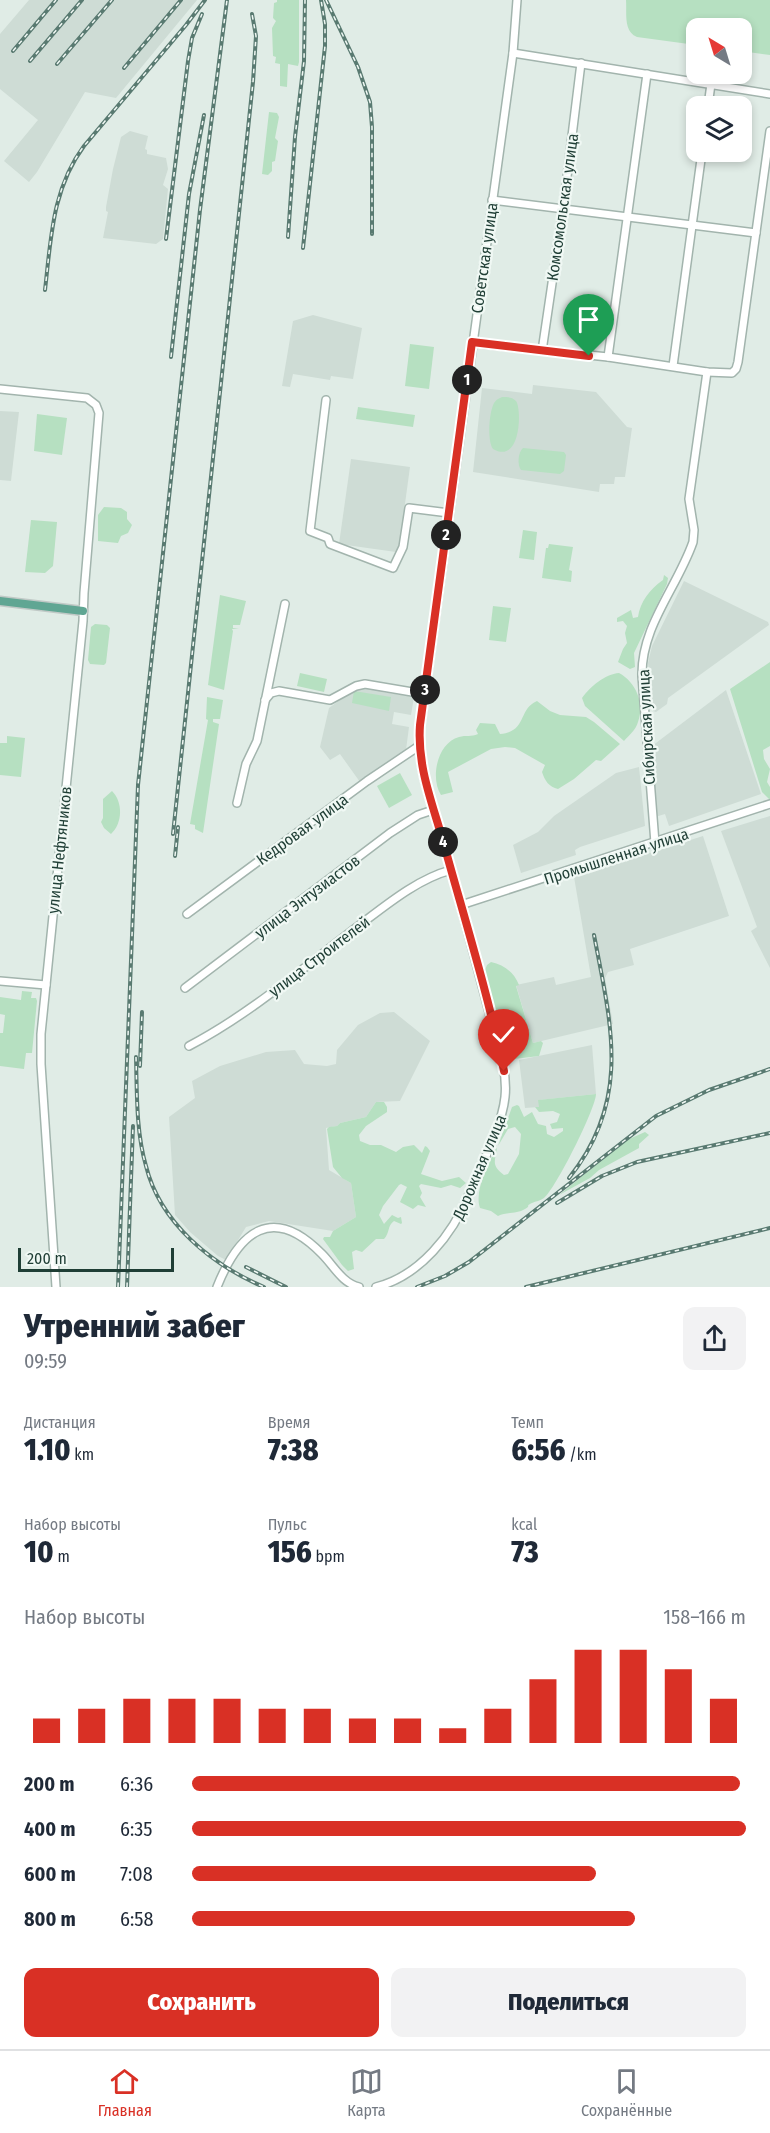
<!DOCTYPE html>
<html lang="ru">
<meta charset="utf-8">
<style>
body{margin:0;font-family:"Fira Sans Condensed",sans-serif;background:#f2f2f3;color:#1f2937;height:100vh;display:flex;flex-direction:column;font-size:22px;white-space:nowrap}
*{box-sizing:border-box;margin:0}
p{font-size:20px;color:#747a83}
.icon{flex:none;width:33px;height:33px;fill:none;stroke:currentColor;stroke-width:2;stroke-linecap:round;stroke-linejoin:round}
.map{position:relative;height:1287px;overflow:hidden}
.panel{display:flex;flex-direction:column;background:#fff;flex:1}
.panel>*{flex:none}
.needle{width:39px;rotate:322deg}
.buttons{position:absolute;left:686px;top:18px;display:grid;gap:12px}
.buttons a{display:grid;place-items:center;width:66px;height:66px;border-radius:12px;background:#fff;box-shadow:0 3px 9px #0003;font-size:30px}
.scale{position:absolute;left:18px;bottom:15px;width:156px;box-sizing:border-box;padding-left:6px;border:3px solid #1f3e35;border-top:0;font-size:16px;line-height:21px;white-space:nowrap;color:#1f3e35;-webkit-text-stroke:4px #f0f8f4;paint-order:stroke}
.pin{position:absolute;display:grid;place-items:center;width:51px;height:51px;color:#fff;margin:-62px -26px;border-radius:50% 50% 50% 0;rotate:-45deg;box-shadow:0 0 6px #0007}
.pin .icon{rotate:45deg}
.km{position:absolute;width:30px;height:30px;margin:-15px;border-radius:50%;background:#222;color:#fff;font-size:16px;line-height:30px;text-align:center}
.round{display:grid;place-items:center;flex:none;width:63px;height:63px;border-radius:12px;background:#f2f2f3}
.overview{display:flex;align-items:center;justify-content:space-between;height:102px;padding:0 24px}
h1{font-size:33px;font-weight:800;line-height:45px}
.figures{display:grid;grid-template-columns:repeat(3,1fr);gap:9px;height:102px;padding:6px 24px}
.figures div{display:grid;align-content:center}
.figures b{font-size:30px;font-weight:800}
.figures small{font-size:16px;font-weight:400}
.figures p{font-size:16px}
.chart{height:168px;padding:12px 24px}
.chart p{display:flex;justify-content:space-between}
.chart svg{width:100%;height:108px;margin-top:6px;stroke:#d93025;stroke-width:6}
.action{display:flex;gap:12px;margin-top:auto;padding:12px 24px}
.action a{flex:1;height:69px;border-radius:12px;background:#d93025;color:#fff;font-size:24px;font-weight:800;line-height:69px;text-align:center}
.action a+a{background:#f2f2f3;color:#1f2937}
ul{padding:0 24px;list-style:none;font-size:20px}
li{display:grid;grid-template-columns:96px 72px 1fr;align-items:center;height:45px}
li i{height:15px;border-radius:8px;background:#d93025}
.dock{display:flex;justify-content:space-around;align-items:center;height:84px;border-top:2px solid #e0e1e3;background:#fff;font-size:16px;color:#747a83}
.dock a{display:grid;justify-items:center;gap:3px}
.dock .selected{color:#d93025}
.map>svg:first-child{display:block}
.built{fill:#cedcd5}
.green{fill:#b6e0c1}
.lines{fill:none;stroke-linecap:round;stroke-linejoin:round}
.minor-casing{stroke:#a2b4ad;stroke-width:10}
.major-casing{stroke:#c0c9c6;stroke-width:11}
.minor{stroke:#fff;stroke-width:7}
.major{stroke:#60a693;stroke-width:8}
.rail-casing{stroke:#597a71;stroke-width:4}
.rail{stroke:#f0f8f4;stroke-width:1.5;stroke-dasharray:4.5;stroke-linecap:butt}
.route-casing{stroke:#fff;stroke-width:12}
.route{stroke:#d93025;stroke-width:8}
.labels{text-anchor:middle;stroke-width:4.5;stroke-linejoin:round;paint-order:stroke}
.street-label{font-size:16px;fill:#1f3e35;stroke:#f0f8f4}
</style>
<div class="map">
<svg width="770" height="1287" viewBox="0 0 770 1287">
<rect width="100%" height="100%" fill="#e0ece6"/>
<g class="built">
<polygon points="29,0 197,0 116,98 85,92 37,172 29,182 4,161 38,120 0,89 0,34"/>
<polygon points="130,131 148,136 145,149 147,150 147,154 166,158 168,169 163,185 168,189 163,239 156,244 103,238 108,212 106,211 106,207 113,169 121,137"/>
<polygon points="313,315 362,328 353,379 331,376 330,380 293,374 290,387 282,386 293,321"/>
<polygon points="533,385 596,392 627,427 632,428 625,477 615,477 614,484 600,484 599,492 473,472 482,388 532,394"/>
<polygon points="0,411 19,412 11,481 0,480"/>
<polygon points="351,459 410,467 399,548 396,552 339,544"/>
<polygon points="684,581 768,622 769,625 668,698 667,704 656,712 653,711 648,663 652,646"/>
<polygon points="359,686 382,689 382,692 414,697 411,715 394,712 392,724 409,727 406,750 360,782 340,754 330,760 320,747 329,708"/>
<polygon points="726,690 761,794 669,826 665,814 655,817 652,746"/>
<polygon points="639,767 645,826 580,847 575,850 576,855 521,873 513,845 538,832 554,816 616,773"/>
<polygon points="770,816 770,968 751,931 757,927 721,831"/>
<polygon points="703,836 729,916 630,949 634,965 608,972 605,978 613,1024 533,1043 516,985 554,977 556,985 591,977 574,877"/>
<polygon points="394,1012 430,1041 400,1101 376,1102 366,1117 340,1123 337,1126 326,1128 329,1170 351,1183 356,1217 333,1231 269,1221 246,1227 226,1260 218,1256 190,1232 175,1215 169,1117 195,1098 192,1081 220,1066 266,1052 295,1050 304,1064 327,1066 336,1064 337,1050 358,1025 380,1013"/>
<polygon points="592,1045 596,1094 539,1100 539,1107 525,1108 519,1060"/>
</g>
<g class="green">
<polygon points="277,0 299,0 299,62 298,66 288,64 287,87 280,86 280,64 275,63 276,57 273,56 272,28 276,21 273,18 274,3 277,2"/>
<path d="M626,0H770V55L741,51V28H696V45L637,37C623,31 627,13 626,0Z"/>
<polygon points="269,112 277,113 279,117 275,138 278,141 275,161 272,162 272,171 268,175 262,174"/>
<polygon points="410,344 434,347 429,389 405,386"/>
<path d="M502,397C508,397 512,397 516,401C522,409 521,465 493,449C487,441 489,412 494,403C497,399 498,399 502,397Z"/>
<polygon points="358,407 415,415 413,427 356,419"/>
<polygon points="37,414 67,418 62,455 34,451"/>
<path d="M523,448L564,452L566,455L564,471L560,474L521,470C517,465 518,452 523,448Z"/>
<polygon points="104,507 121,508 127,512 127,519 132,525 128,533 121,536 118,543 98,541 98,515"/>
<polygon points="31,520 57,522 53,566 45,573 25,572"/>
<polygon points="523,530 537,532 534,560 519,558"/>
<polygon points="549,544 573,547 569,570 572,571 571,582 542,578 546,548 548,548"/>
<path d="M664,575L668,578L667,584L634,653L635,667L630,669L618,662L623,649L627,643L625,633L627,626L623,621L617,622V618L631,610L633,618L638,617C640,602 650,589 663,580Z"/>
<polygon points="220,595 246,601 240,625 233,625 233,628 239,629 232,629 233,631 224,690 208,685"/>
<polygon points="493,606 511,608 506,642 489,640"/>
<polygon points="95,624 107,625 110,628 106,663 104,665 90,664 88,660 91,627"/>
<polygon points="770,662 770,746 763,750 764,759 770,769 767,782 770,787 770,800 762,792 730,689"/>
<polygon points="300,673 327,679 324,692 297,686"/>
<path d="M619,673C636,682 645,704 638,722C636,730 629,735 624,741L585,706L582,698C590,687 605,674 619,673Z"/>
<polygon points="354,691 391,697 389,711 352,703"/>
<polygon points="207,697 223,700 220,719 213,719 213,722 219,724 203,833 195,829 195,825 190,824 208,720 206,719"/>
<path d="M537,701L550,711L560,715L586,717L594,722L620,744L601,761L596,760L574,779L558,789C549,787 545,781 542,772L545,765L515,748L505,747L491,749L448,772L453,792L441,795C430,778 437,743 459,737C466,735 471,737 478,734L476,730L480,723L495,724L500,734C527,732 518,709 537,701Z"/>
<polygon points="7,736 25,738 21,777 0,775 0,743 7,743"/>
<polygon points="400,773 412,795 389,808 377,786"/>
<path d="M112,791C123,802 123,823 111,834L104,828L101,822L103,818V799Z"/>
<path d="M491,962C504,965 514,972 519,985L516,986L533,1043L541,1041L543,1043L539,1056L514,1059L506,1052L485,970L487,965Z"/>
<polygon points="22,991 32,992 31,998 36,998 37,1001 32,1053 26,1053 24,1069 0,1066 0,1033 3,1033 5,1015 0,1014 0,997 21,1000"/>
<path d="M596,1094C596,1108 555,1190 544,1198C540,1201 536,1201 532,1203C524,1207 532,1205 525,1209C517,1214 506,1212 498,1216L491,1211L480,1208C474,1191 488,1166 495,1150L497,1148C495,1162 491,1165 504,1175L508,1174L519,1154L521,1134L515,1127L508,1129L498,1146L512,1107L517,1105L519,1106L524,1117L532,1112L538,1124L546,1126L547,1134L554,1137L563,1131V1128L552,1129L550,1124L557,1122L560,1114L553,1111L539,1112L535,1107H539L538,1100Z"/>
<path d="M376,1102H384L387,1107V1112L366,1126L359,1135L360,1141L370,1145H381L396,1152L403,1147L414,1145L422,1153L425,1146L427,1147L430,1151L421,1174L442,1181L459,1177L466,1183L460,1188L451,1185L441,1188L421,1184L419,1186L422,1193L420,1197L426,1207L418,1205L413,1209L400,1202L407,1187L401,1184L399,1185L383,1206L379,1215L384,1224L392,1215L398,1218L401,1217L402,1223L401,1224L394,1221C387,1226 390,1233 384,1239H376L362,1252L356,1250L352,1252L354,1269L348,1271L342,1265L323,1239L324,1237H330L333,1231L356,1217L351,1183L342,1178L333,1167L327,1129L329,1127L337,1126L340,1123L366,1117Z"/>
<polygon points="645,1132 649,1135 639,1144 639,1148 599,1170 590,1178 559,1195 627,1140"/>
</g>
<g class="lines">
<defs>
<g id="minor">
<polyline points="513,53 770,94"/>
<polyline points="708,106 711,84"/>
<polyline points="492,200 756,233"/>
<polyline points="472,343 608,357 707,372 732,373 736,369 738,362 770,131"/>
<polyline points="542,351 563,209 581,63"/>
<polyline points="608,357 647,74"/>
<polyline points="673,366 702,152"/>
<polyline points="0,389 87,398 96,405 99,413 84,593 83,621 41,1034 41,1064 56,1287"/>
<polyline points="326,400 310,531 328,538 330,544 393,568 403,547 409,508 449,513"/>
<polyline points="265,700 271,693 279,691 330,700 356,686 365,684 424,694"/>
<polyline points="237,803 246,764 257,741 285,604"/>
<path d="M655,843L642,676C641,626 677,588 693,542L694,530L689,499L707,372"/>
<polyline points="461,905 770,804"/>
<polyline points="187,914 367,781 419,746"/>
<polyline points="0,981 46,985"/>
<polyline points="185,988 390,833 418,815 433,810"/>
<path d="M189,1046C250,1014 303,968 357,927C385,906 417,879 451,870"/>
<path d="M217,1287C239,1232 272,1203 322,1254C334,1266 342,1283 359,1287"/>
<path d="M376,1287C420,1276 453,1234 469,1194C481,1166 502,1126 505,1097C508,1069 496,1039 489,1012C474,955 459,898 443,842C433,807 419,773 419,736L513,53L517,0"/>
</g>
<polyline id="major" points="0,601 83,611"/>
</defs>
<use href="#minor" class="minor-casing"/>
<use href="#major" class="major-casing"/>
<use href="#minor" class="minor"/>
<use href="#major" class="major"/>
<defs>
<g id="rail">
<polyline points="326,0 358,67 370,102 372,127 372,234"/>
<polyline points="13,51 56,0"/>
<polyline points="30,61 82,0"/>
<polyline points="57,64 112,0"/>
<polyline points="124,68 181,0"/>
<polyline points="288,237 295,137 304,61 305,0"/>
<polyline points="166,239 188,61 192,38 202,14"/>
<polyline points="303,248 325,46 325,24 321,0"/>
<path d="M45,290C51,239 52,189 84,146L186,25L205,0"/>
<polyline points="171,357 189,194 204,115"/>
<polyline points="173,834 253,82 256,36 252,14"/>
<polyline points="175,856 178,827"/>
<path d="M136,1057C137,1093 136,1132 146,1166C160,1223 212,1265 264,1287"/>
<polyline points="140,1066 142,1012"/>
<path d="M569,1178C632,1100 611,1024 594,935"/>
<polyline points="557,1203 602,1176 637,1162 770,1133"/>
<polyline points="246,1267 286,1287"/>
<polyline points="118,1287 138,785 200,210 227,0"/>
<polyline points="127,1287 133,1126"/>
<polyline points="417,1287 445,1276 469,1262 656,1116 709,1090 770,1069"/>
<polyline points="526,1287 770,1228"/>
</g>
</defs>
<use href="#rail" class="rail-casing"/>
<use href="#rail" class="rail"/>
</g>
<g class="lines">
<defs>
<path id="route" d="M504,1071C488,994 464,917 443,841C432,802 417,766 420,725L472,342L589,356"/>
</defs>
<use href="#route" class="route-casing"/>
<use href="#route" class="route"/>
</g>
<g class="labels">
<g class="street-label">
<text transform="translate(562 207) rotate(-82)" y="6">Комсомольская улица</text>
<text transform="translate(484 258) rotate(-82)" y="6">Советская улица</text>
<text transform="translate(646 727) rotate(-93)" y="6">Сибирская улица</text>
<text transform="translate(302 829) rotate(-36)" y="6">Кедровая улица</text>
<text transform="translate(59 850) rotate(-84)" y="6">улица Нефтяников</text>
<text transform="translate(616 856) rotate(-18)" y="6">Промышленная улица</text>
<text transform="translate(307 896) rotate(-37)" y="6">улица Энтузиастов</text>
<text transform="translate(319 956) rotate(-37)" y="6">улица Строителей</text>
<text transform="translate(479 1167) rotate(-67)" y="6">Дорожная улица</text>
</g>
</g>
</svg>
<div class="buttons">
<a><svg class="needle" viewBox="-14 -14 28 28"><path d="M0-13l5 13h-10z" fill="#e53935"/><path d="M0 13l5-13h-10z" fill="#747a83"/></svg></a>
<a><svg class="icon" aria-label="layers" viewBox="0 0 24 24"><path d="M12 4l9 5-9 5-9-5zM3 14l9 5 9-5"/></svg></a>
</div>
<div class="scale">200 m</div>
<div class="pin" style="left:589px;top:356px;background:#1e9e55"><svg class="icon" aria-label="arrive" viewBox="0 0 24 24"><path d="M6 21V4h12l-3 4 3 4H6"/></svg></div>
<div class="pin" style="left:504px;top:1071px;background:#d93025"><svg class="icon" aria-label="check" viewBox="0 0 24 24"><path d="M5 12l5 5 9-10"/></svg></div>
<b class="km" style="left:467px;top:380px">1</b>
<b class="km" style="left:446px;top:535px">2</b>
<b class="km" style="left:425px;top:690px">3</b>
<b class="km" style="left:443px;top:842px">4</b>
</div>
<section class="panel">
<div class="overview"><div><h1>Утренний забег</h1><p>09:59</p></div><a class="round"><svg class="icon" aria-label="share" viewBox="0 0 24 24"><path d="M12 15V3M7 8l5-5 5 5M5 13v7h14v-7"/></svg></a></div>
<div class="figures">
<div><p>Дистанция</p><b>1.10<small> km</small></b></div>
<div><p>Время</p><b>7:38</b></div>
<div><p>Темп</p><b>6:56<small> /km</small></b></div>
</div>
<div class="figures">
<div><p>Набор высоты</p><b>10<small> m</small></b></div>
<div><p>Пульс</p><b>156<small> bpm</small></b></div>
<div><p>kcal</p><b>73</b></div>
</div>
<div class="chart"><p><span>Набор высоты</span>158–166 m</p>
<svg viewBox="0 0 160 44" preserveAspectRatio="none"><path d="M5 44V34M15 44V30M25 44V26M35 44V26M45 44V26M55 44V30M65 44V30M75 44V34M85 44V34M95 44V38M105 44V30M115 44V18M125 44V6M135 44V6M145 44V14M155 44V26"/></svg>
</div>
<ul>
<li><b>200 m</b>6:36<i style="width:99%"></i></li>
<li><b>400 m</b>6:35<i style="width:100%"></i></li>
<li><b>600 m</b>7:08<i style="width:73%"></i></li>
<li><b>800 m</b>6:58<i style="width:80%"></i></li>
</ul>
<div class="action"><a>Сохранить</a><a>Поделиться</a></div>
</section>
<nav class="dock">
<a class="selected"><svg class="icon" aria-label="home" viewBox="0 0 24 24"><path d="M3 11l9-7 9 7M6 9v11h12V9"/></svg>Главная</a>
<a><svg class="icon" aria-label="map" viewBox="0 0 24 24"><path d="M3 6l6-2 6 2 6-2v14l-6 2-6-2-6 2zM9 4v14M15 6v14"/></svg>Карта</a>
<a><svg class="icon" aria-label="saved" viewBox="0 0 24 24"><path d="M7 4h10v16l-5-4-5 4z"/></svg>Сохранённые</a>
</nav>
